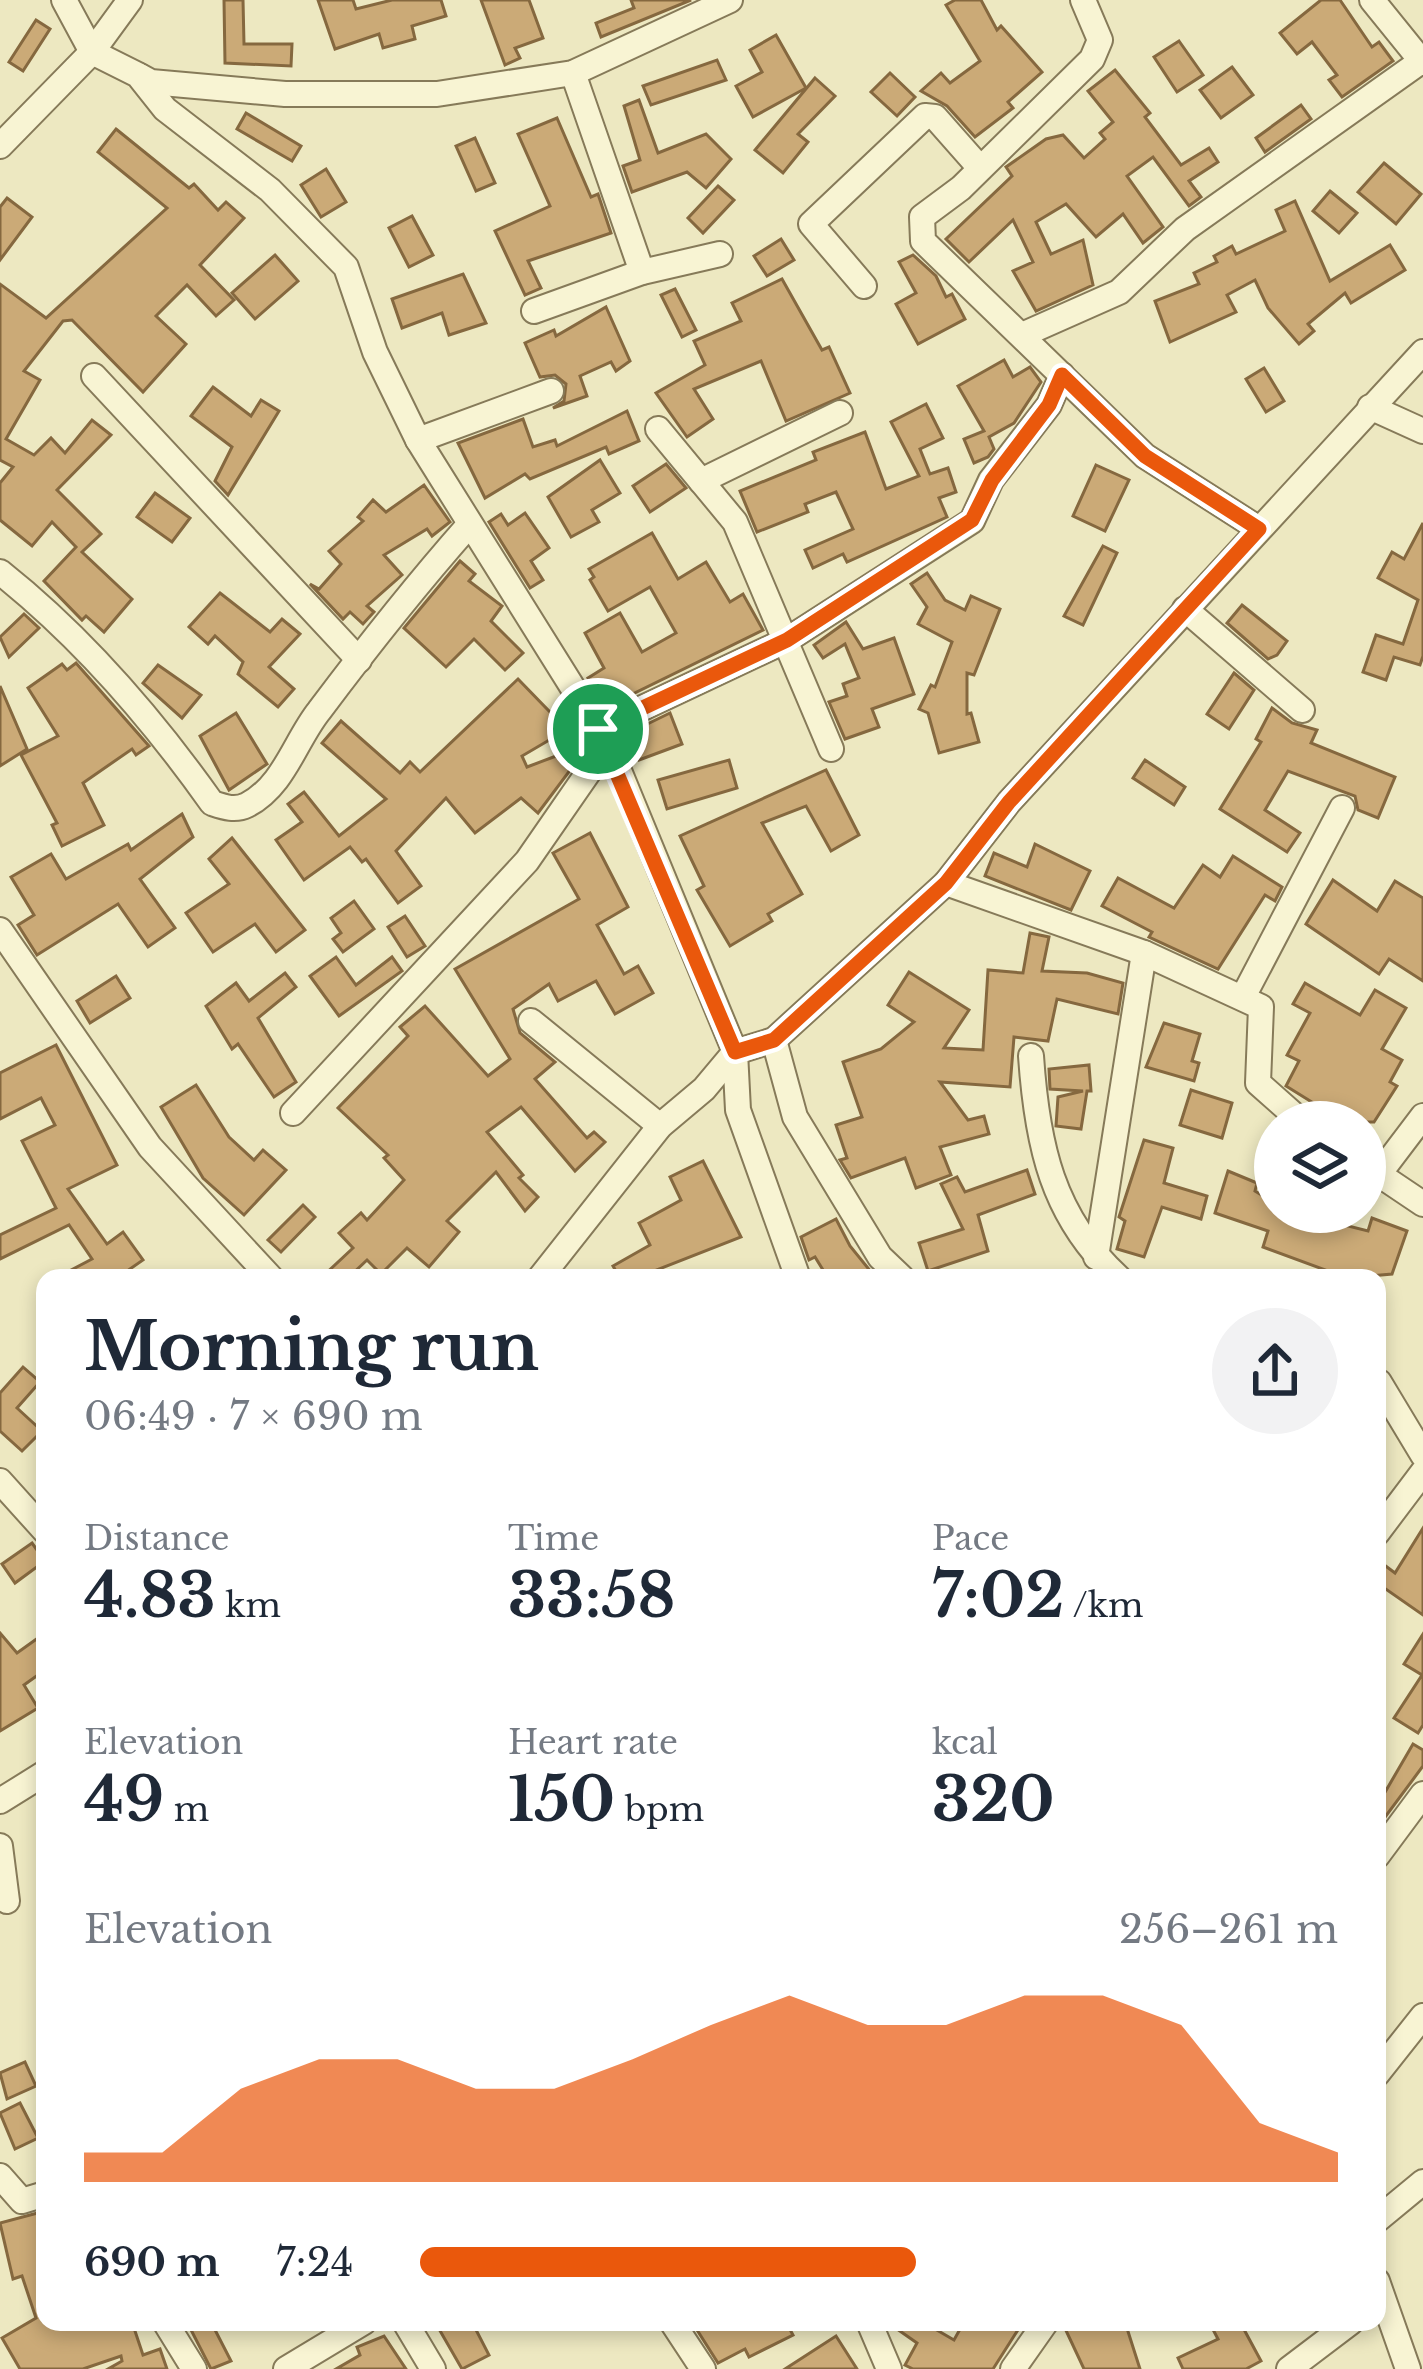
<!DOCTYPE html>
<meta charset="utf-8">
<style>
body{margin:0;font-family:"Libre Baskerville",serif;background:#f2f2f3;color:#1f2937;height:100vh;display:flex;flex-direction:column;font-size:45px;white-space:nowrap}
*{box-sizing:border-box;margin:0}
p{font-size:39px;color:#747a83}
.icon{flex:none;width:66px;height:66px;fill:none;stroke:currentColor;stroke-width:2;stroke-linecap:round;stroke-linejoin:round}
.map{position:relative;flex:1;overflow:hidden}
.panel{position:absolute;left:36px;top:1269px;width:1350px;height:1062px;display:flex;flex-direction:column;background:#fff;border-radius:24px;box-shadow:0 6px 18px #0003}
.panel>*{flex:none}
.buttons{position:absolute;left:1254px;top:1101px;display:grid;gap:24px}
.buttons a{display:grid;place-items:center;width:132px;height:132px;border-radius:50%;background:#fff;box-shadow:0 6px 18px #0003;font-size:60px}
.pin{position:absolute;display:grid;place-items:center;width:102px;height:102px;color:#fff;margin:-51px;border:6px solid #fff;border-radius:50%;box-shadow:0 3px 12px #0007}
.round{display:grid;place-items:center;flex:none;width:126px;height:126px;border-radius:63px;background:#f2f2f3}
.headline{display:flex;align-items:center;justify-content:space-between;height:204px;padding:0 48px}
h1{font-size:66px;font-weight:800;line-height:90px}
.figures{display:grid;grid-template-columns:repeat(3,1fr);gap:18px;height:204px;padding:12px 48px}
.figures div{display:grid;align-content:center}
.figures b{font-size:60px;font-weight:800}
.figures small{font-size:33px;font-weight:400}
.figures p{font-size:33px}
.chart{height:336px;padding:24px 48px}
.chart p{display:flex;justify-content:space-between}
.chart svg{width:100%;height:216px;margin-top:12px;fill:#ea580c;opacity:.7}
ul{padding:0 48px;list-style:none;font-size:39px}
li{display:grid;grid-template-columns:192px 144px 1fr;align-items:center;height:90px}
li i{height:30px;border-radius:15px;background:#ea580c}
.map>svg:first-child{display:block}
.building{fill:#cbaa77;stroke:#85683f;stroke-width:3}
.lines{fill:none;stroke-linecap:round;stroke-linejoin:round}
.minor-casing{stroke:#867a59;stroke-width:28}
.minor{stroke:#f8f4d3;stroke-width:24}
.route-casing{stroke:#fff;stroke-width:24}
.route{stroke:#ea580c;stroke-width:15}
</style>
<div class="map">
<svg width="1423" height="2369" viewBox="0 0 1423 2369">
<rect width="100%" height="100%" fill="#ede8c1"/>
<g class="building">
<polygon points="224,0 243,0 244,44 292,44 291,66 225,63"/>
<polygon points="318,0 353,0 356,9 392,0 441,0 446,16 412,26 415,39 383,48 379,34 335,49"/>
<polygon points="481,0 529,0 543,38 515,48 520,58 505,65"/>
<polygon points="631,0 691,0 601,37 596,23 634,8"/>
<polygon points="955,0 981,0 997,30 1001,26 1042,72 1008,102 1013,108 975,137 947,106 921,91 941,73 950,83 980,61 946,5"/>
<polygon points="1321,0 1340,0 1372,47 1379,42 1393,61 1342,97 1329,80 1337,75 1312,42 1297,54 1280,33"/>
<polygon points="36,20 50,29 23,71 9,62"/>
<polygon points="776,35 806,88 753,117 736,86 762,72 750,50"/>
<polygon points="1179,41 1203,75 1177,92 1154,57"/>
<polygon points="717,60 726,80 651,105 643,86"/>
<polygon points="1232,67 1253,95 1221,118 1200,90"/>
<polygon points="1115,70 1150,113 1145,117 1181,165 1209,148 1218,162 1189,181 1201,197 1189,206 1153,157 1127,176 1163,227 1143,243 1123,214 1096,237 1066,204 1036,222 1051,254 1083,240 1093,285 1036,311 1013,271 1033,262 1013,220 969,262 946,239 1012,176 1006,167 1046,139 1063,135 1084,158 1105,139 1100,133 1113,122 1088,91"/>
<polygon points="890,73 915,97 897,116 871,92"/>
<polygon points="815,78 835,96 798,134 808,142 783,173 755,150"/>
<polygon points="639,100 658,153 706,134 731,159 706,188 687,172 632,192 623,166 640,160 624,106"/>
<polygon points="1301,105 1311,119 1265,152 1256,138"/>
<polygon points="246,113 301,146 292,161 237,129"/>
<polygon points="557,118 591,197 598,194 611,233 528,261 541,288 525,295 495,231 550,206 518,134"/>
<polygon points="116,129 189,188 194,184 218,210 226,202 244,218 200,265 234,300 216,316 187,285 156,316 186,344 143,392 72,320 63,321 24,371 40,380 6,439 34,455 51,438 65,453 92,420 111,435 57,490 101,534 82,552 132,599 104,632 86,616 82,620 44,581 76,547 52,522 32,546 0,520 0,483 13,467 0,460 0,284 46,318 167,208 98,152"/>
<polygon points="475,138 495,183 476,191 456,146"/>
<polygon points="1384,163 1421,194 1396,224 1358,192"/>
<polygon points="326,169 346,202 321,217 301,185"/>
<polygon points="718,186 734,200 703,233 688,218"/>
<polygon points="1330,191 1357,213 1339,233 1313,211"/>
<polygon points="7,198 32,217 0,260 0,207"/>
<polygon points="1295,201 1330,281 1390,245 1405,270 1351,303 1345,293 1308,324 1314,331 1299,344 1268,308 1255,280 1227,295 1236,312 1170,342 1155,301 1199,284 1194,273 1217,262 1214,256 1232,246 1236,254 1285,231 1276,210"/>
<polygon points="412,216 433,255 409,267 389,228"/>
<polygon points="781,239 794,260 767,276 754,256"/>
<polygon points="275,255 298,281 255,319 232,293"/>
<polygon points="913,255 936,276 946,297 952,294 965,319 918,344 896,304 916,293 899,262"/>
<polygon points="463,274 486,323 449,335 442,313 402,328 392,299"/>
<polygon points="782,279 822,350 829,347 850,393 786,421 761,361 694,389 713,419 687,437 656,393 705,365 694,341 741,321 732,303"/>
<polygon points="675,289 696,330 682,337 661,295"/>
<polygon points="606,307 630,361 616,371 611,362 580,376 587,396 553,408 564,401 566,384 555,375 540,377 525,343 554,330 556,336"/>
<polygon points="1004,360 1013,377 1030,367 1041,382 1014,423 989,437 994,449 988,457 974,463 964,439 984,431 958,386"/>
<polygon points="1264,368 1284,401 1266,412 1246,379"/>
<polygon points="213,387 251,416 261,400 279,411 228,495 215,481 232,447 191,416"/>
<polygon points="926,404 943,438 920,449 930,474 948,468 956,492 939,498 947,517 847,562 843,554 813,568 805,550 853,529 836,492 805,504 808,512 757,532 740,491 816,460 813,452 865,432 886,489 919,476 891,422"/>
<polygon points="627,411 639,441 609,454 606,447 530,479 525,474 485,498 458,443 523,419 533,447 555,440 557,446"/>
<polygon points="600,460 620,493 592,510 599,522 571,537 548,497"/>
<polygon points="666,464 686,488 650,512 633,486"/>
<polygon points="1096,465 1129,480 1105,531 1073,516"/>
<polygon points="424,485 450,522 432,536 427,529 384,555 402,575 367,606 374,612 363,624 350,612 343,619 310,584 319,589 341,564 329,551 363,521 358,517 373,500 386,512"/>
<polygon points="155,493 190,518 172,542 137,517"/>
<polygon points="525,513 549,548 531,561 543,580 530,588 489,522 501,514 508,525"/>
<polygon points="1423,523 1423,656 1420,665 1394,657 1386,680 1363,672 1376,635 1403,644 1418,600 1378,578 1392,552 1404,559"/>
<polygon points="652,533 678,579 706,562 730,602 743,594 763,630 606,707 588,678 604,668 585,633 620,613 642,652 676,633 650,587 608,611 590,580 594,577 589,569"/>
<polygon points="1103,546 1117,553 1083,625 1064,616"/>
<polygon points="460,561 475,574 469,581 502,606 491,621 523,653 505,670 474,639 446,667 404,628"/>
<polygon points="927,573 945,600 965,610 971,596 1000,609 974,675 967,673 967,714 971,713 979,742 939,753 928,713 919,709 931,685 935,687 952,642 918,624 927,607 911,584"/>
<polygon points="220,593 270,632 282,619 300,634 269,667 294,689 278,707 238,674 243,662 215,636 208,644 189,627"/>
<polygon points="1242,605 1287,641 1277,655 1268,659 1227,623"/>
<polygon points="24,614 39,628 9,657 0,637"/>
<polygon points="846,622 863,649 894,638 914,694 872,709 879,727 845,739 829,702 847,696 843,684 859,678 845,644 823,658 814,645"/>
<polygon points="76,663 149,746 136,755 132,749 83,783 104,825 62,846 52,825 57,823 21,755 58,736 28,688 62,664 67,670"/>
<polygon points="158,665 201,695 182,718 143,683"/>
<polygon points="1234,673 1254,690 1229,729 1207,714"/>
<polygon points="518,679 551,713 556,710 568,729 522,756 527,767 556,756 571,769 538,813 521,798 475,833 446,798 396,851 421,886 398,903 366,859 362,862 350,847 304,880 276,840 302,822 288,804 304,792 339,836 386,799 322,743 341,721 400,773 410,762 420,772"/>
<polygon points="0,686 27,749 0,766"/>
<polygon points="1272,708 1292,723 1317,730 1311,743 1395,777 1378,818 1358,810 1355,796 1288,771 1265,810 1300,833 1287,852 1220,809 1261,742 1256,739"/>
<polygon points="236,713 267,764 229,790 200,736"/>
<polygon points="670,713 682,744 639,760 629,733"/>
<polygon points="729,760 737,788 667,809 658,780"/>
<polygon points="1145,760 1185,787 1174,805 1133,778"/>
<polygon points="826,770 859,835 831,851 806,806 762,823 802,894 768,914 772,921 730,946 697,890 704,886 680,836"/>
<polygon points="182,814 193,837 140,879 175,928 148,947 118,904 37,955 18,925 34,915 11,877 51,854 66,879 128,844 131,850"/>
<polygon points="590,833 628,907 597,925 624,974 638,966 653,993 615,1014 596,981 558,1001 549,984 513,1009 520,1033 555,1062 535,1079 587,1138 594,1132 605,1142 575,1171 521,1107 487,1132 523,1175 519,1178 538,1197 525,1211 496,1172 447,1221 459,1232 429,1267 407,1248 381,1274 367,1260 348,1278 321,1278 353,1248 339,1233 361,1213 367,1220 404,1180 384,1158 388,1155 338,1108 408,1036 400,1027 425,1006 488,1076 510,1059 455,969 579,899 553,853"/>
<polygon points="232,838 305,930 276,952 255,924 213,952 186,913 229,884 209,859"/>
<polygon points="1035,844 1090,871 1071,910 985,876 994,853 1027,867"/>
<polygon points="1233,856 1282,887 1275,901 1265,895 1218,969 1149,937 1152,932 1102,906 1118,878 1174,908 1203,865 1220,877"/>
<polygon points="1333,880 1377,911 1395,881 1423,898 1423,981 1389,959 1379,974 1306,924"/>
<polygon points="354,901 374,929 343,952 333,939 341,933 331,918"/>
<polygon points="405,916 425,946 407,957 388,927"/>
<polygon points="1030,933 1049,937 1042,971 1087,973 1123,983 1118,1014 1057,999 1048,1041 1014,1037 1010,1087 940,1082 968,1120 984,1116 989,1134 940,1147 951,1175 916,1188 905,1158 851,1178 840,1160 847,1158 836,1125 862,1117 843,1062 881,1049 914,1022 888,1005 909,972 969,1010 944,1048 983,1050 988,970 1023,973"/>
<polygon points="336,957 356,985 392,957 402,971 339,1016 310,976"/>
<polygon points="285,973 296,987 258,1018 296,1082 274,1097 238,1044 232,1049 206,1006 236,983 249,1001"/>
<polygon points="116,976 130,998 90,1023 77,1001"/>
<polygon points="1305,983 1360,1015 1375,990 1406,1008 1382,1049 1402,1060 1390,1082 1397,1086 1374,1122 1344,1122 1286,1086 1299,1061 1287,1055 1310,1013 1293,1004"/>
<polygon points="1164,1023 1200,1034 1192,1061 1199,1063 1194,1081 1146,1067"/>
<polygon points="56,1045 117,1165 68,1189 107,1244 123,1232 143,1260 117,1278 56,1278 92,1259 69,1225 0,1259 0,1235 56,1208 22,1141 55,1125 41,1098 0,1119 0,1073"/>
<polygon points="1089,1065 1091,1091 1087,1091 1081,1129 1056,1126 1058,1097 1083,1091 1050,1089 1049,1069"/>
<polygon points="196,1085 229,1137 254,1160 263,1150 286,1170 244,1215 203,1178 161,1107"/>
<polygon points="1191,1090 1232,1103 1222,1138 1180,1125"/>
<polygon points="1144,1140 1173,1148 1164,1183 1207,1196 1201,1219 1162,1207 1144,1257 1117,1249 1125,1221 1119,1217"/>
<polygon points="703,1161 741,1237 654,1271 658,1278 620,1278 613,1266 650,1245 639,1223 681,1200 670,1177"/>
<polygon points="1027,1170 1035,1194 978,1215 988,1251 928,1271 919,1243 963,1229 941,1184 957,1177 965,1192"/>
<polygon points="1228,1171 1257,1183 1255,1191 1275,1203 1275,1212 1331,1212 1328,1221 1368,1231 1372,1218 1407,1231 1392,1274 1347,1278 1263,1247 1268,1231 1215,1213"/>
<polygon points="303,1205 315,1217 281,1252 268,1240"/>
<polygon points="836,1219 850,1246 876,1278 828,1278 815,1257 809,1260 801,1237"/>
<polygon points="23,1367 40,1382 17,1408 42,1431 22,1451 0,1431 0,1393"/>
<polygon points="1423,1528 1423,1615 1377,1583 1383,1564 1395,1573"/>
<polygon points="32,1543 45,1561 15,1583 2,1564"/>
<polygon points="0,1633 17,1653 45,1633 45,1670 24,1685 38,1708 0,1731"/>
<polygon points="1423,1634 1423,1725 1418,1733 1394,1718 1422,1675 1404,1664"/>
<polygon points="1413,1744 1423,1750 1423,1766 1377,1828 1377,1806"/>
<polygon points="25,2062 36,2086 7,2099 0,2073"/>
<polygon points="20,2103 38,2138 15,2149 0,2113"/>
<polygon points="45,2211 45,2322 132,2322 143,2355 160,2349 167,2369 108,2369 122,2361 121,2356 83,2369 20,2369 2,2338 36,2318 22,2276 13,2279 0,2223"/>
<polygon points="187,2322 211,2322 231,2361 211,2369"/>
<polygon points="435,2322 472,2322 489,2355 462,2369"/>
<polygon points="692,2322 786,2322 793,2335 749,2357 745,2349 718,2363"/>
<polygon points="887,2322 923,2322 954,2340 964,2322 1023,2322 993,2369 913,2369 905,2365 917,2343"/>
<polygon points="1062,2322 1125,2322 1140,2369 1084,2369"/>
<polygon points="1209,2322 1240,2322 1261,2361 1246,2369 1183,2369 1178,2358 1218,2339"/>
<polygon points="384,2336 406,2369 336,2369 360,2355 357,2347"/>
<polygon points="836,2336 857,2369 785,2369"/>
</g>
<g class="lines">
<defs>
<g id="minor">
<polyline points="64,0 92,52 138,75 165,109 270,190 346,267 375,352 418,440 608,744 735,1052 738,1110 798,1278"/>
<polyline points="1083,0 1100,40 1092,59 961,188 922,217 923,241 1145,456 1259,529"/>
<polyline points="1372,0 1423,63"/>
<polyline points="573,73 642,272"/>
<polyline points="140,76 151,82 285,94 437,94 573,73 730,0"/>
<polyline points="0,146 92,52 130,0"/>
<polyline points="864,286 811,224 925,116 935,117 980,168"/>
<polyline points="534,311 642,272 720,254"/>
<polyline points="1022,335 1119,292 1185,229 1420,62"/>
<polyline points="94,376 359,660"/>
<polyline points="1370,407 1423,431"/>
<polyline points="658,429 735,522 831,749"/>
<polyline points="418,440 551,391"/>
<polyline points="701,481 840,413"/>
<path d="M0,572C83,638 151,717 212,803C224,807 235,811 247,805C284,786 295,741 319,711C367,647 416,585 469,525"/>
<polyline points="1185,609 1302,710"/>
<polyline points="598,729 787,640 972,521 991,480 1049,405 1062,375"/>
<polyline points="946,883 1144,953 1261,1007 1258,1083 1302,1122"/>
<polyline points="0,930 150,1147 271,1278"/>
<polyline points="1243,997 1342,808"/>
<polyline points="531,1021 660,1126"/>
<polyline points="774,1040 795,1117 880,1257 902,1278"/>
<path d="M1031,1056C1037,1144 1052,1217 1119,1278"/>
<polyline points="293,1113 527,861 608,744"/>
<polyline points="1365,1165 1423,1204"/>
<polyline points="1379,1174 1423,1116"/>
<polyline points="1096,1257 1144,953"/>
<polyline points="540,1278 660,1126 704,1089 735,1052 774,1040 946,883 1009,802 1423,352"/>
<polyline points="1379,1382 1423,1455"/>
<polyline points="0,1481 45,1531"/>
<polyline points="1377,1533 1423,1472"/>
<polyline points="0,1801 45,1773"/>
<polyline points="0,1846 7,1901"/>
<polyline points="1377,1856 1423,1794"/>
<polyline points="1377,2074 1423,2016"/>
<polyline points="0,2176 22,2201 45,2194"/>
<polyline points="1377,2220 1423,2182"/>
<polyline points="1377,2281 1408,2369"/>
<polyline points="165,2322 194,2369"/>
<polyline points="405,2322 433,2369"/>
<polyline points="672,2322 703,2369"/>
<polyline points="869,2322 889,2369"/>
<polyline points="286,2369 364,2322"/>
<polyline points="1013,2369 1046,2322"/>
<polyline points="1289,2369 1351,2322"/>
</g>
</defs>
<use href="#minor" class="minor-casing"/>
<use href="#minor" class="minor"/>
</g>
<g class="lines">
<defs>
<polygon id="route" points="1062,375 1145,456 1259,529 1009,802 946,883 774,1040 735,1052 598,729 787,640 972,520 992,480 1049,405"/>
</defs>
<use href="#route" class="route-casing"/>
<use href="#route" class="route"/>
</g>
</svg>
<div class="buttons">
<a><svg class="icon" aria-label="layers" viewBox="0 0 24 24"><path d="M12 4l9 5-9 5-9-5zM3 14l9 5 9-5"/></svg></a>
</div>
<div class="pin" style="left:598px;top:729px;background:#1e9e55"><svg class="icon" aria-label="arrive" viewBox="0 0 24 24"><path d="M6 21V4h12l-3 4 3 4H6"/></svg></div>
<section class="panel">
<div class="headline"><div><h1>Morning run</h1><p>06:49 · 7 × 690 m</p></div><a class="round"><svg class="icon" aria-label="share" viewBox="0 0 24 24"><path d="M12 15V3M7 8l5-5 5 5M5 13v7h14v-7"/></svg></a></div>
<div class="figures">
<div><p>Distance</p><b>4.83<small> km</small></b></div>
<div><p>Time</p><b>33:58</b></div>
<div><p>Pace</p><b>7:02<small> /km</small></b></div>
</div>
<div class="figures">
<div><p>Elevation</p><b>49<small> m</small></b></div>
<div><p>Heart rate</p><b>150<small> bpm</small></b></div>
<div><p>kcal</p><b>320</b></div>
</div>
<div class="chart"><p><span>Elevation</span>256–261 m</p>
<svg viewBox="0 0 160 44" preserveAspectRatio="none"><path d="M0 44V38L10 38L20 25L30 19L40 19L50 25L60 25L70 19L80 12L90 6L100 12L110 12L120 6L130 6L140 12L150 32L160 38V44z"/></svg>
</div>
<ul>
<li><b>690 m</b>7:24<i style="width:54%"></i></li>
</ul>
</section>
</div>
